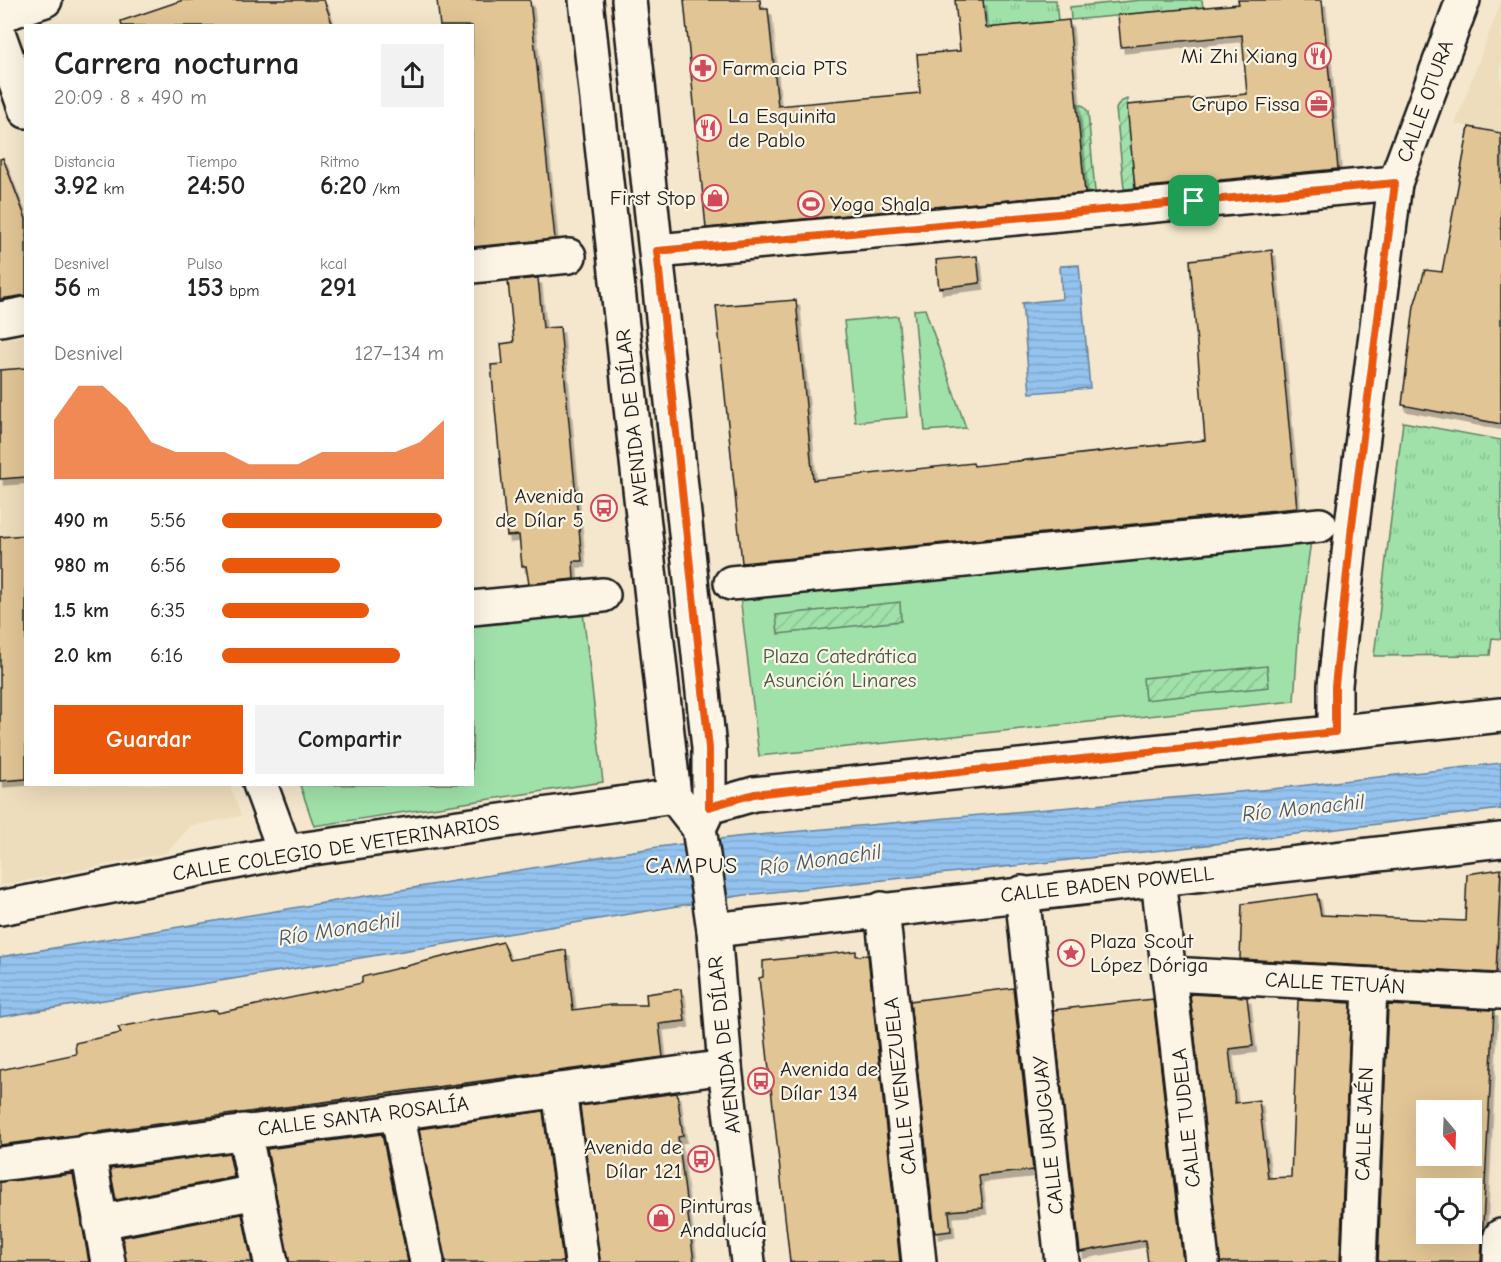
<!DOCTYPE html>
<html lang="es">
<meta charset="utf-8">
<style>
body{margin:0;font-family:"Comic Neue",sans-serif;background:#f2f2f2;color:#222;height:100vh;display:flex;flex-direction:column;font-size:22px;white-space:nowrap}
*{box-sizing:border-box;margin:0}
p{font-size:20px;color:#767676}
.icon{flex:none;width:33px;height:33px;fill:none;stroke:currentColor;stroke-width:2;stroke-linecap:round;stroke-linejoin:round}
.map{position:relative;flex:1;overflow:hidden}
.drawer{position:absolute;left:24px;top:24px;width:450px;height:762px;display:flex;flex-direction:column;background:#fff;border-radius:0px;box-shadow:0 6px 24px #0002}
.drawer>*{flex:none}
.needle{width:39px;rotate:161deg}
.controls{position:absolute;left:1416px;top:1100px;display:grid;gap:12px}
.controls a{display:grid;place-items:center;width:66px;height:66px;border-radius:0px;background:#fff;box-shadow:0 6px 24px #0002;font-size:30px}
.pin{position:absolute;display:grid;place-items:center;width:51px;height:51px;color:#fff;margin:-26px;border-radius:12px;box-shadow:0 3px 9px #0006}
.round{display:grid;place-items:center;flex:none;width:63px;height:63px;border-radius:0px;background:#f2f2f2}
.head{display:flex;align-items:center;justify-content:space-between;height:102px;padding:0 30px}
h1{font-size:33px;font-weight:700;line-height:45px}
.metrics{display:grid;grid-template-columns:repeat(3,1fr);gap:9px;height:102px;padding:6px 30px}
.metrics div{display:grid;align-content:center}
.metrics b{font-size:26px;font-weight:700}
.metrics small{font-size:16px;font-weight:400}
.metrics p{font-size:16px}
.chart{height:168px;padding:12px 30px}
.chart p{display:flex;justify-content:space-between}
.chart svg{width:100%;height:108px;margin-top:6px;fill:#ea580c;opacity:.7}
.primary-button{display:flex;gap:12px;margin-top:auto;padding:12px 30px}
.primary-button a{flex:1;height:69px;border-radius:0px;background:#ea580c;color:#fff;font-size:24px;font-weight:700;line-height:69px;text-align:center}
.primary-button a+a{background:#f2f2f2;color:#222}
ul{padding:0 30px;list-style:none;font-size:20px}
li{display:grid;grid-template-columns:96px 72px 1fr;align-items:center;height:45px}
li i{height:15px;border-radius:8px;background:#ea580c}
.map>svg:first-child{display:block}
.built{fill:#eeddbc}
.grass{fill:url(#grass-tufts);stroke:#5e7e63;stroke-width:1.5}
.park{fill:#a0e1aa;stroke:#5e7e63;stroke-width:1.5}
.garden{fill:url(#garden-furrows);stroke:#5e7e63;stroke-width:1.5}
.water{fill:url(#water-rules);stroke:#64809b;stroke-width:1.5}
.building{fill:#e1c595;stroke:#1c1c1c;stroke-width:1.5;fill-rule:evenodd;filter:url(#shadow)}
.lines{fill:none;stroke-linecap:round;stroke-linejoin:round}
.minor-casing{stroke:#1c1c1c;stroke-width:38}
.major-casing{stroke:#1c1c1c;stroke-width:38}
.minor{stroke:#fcf5e5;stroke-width:33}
.major{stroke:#fcf5e5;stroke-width:33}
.route-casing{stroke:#fff;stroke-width:12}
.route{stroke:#ea580c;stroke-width:8}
.labels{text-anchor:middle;stroke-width:4.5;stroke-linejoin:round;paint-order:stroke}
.poi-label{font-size:21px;fill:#1c1c1c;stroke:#fcf5e5;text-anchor:start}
.street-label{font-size:21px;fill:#1c1c1c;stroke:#fcf5e5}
.park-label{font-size:21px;fill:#445747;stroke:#fcf5e5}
.water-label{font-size:22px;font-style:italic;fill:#465666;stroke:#fcf5e5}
.neighbourhood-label{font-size:22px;letter-spacing:1.5px;fill:#1c1c1c;stroke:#fcf5e5}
</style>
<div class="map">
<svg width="1501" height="1262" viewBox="0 0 1501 1262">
<defs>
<pattern id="grass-tufts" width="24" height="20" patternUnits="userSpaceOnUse" patternTransform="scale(1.5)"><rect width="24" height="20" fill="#a0e1aa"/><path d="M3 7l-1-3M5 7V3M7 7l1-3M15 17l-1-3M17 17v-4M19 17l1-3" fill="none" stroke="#89c092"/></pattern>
<pattern id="garden-furrows" width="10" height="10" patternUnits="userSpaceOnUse" patternTransform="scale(1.5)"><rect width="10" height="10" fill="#a0e1aa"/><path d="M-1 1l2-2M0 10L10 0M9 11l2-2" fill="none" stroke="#89c092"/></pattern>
<pattern id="water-rules" width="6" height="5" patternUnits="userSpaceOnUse" patternTransform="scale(1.5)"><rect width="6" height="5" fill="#94c3ef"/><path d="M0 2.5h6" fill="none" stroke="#7fa7cc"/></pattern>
<filter id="shadow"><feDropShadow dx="3.5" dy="6" stdDeviation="0" flood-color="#0004"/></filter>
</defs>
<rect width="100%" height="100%" fill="#f4e7cd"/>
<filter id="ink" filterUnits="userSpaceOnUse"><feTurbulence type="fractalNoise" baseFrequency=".0167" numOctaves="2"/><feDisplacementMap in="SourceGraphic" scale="12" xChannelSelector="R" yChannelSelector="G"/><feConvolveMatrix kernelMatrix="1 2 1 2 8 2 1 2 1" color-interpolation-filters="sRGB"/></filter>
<g filter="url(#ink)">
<g class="built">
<polygon points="1501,2 1501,133 1455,124"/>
<polygon points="25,336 26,784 230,785 241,816 191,826 166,853 0,886 0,340"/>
</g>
<g class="grass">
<polygon points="983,0 1056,0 1058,21 986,28"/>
<polygon points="1142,0 1202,0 1203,8 1071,20 1070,7"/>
<polygon points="1403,422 1501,440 1501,639 1492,638 1490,655 1374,656"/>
</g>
<g class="park">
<polygon points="925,309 966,428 925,431 914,310"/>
<polygon points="898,316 908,417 855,422 844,321"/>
<polygon points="1311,541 1299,625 1294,701 759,756 740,596"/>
<polygon points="583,612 603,782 314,826 300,785 472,784 473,622"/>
</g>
<g class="garden">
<polygon points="1127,99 1135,188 1124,189 1116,109 1120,102"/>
<polygon points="1076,103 1084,106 1088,112 1095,192 1085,193"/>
<polygon points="900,602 901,621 778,634 776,615"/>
<polygon points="1267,666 1269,687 1145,700 1143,678"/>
</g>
<g class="water">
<polygon points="1079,265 1090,388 1030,393 1022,303 1062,299 1060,266"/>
<polygon points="1501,763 1501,809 1190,847 745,895 0,1017 0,957 658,847 736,837 1272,789"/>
</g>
<g class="building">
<polygon points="183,0 324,0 333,26 122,26 121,21"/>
<polygon points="437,0 530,0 555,239 472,247 472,26 440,26"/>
<polygon points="684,0 760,0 761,9 768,9 778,106 920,93 917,54 960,51 955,0 983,0 986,28 1069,20 1085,193 706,228"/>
<polygon points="1238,0 1322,0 1338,169 1135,188 1127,105 1247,94 1242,35 1121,47 1118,15 1239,4"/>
<polygon points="1469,127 1501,133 1501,424 1402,405 1414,306 1425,270 1442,272"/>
<polygon points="3,158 26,219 26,295 0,299 0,159"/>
<polygon points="1272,250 1297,508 742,563 716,306 796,300 813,480 973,463 974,466 1205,440 1190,260"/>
<polygon points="977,256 980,283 939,288 936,260"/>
<polygon points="538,278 543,328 560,327 582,561 573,561 574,579 529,584 526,566 522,566 519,535 507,536 491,365 503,364 501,344 514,342 508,281"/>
<polygon points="26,368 26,477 0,479 0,370"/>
<polygon points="26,535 26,779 0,781 0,537"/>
<polygon points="1501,869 1496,973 1240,959 1242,904 1317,894 1321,915 1465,921 1467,874"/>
<polygon points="503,942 510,960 566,950 573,1010 611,1005 647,1005 646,994 681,989 685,1021 659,1024 663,1057 0,1145 0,1070 76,1054 75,1043 121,1033 118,1027 216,1010 218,1013 362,983 362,977"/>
<polygon points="856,951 856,956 868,955 900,1262 790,1262 759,978 763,977 763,961"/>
<polygon points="1013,988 1033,1170 979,1176 983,1208 949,1211 951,1231 935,1233 910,1001"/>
<polygon points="1190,994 1247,997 1253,1046 1229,1049 1232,1075 1235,1103 1259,1100 1268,1178 1291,1177 1298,1000 1351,1003 1340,1262 1220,1262"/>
<polygon points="1153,999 1183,1262 1148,1262 1145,1240 1080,1252 1053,1010"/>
<path d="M1388,1005L1494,1010L1481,1262H1378ZM1426,1110H1472V1155H1426ZM1426,1188H1472V1233H1426Z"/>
<polygon points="677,1093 683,1136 678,1137 694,1262 600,1262 580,1106"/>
<polygon points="543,1111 563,1262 445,1262 419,1129"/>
<polygon points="382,1134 408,1262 289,1262 267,1149"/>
<polygon points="229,1153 234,1177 116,1200 110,1169"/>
<polygon points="73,1174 89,1262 0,1262 0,1182"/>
<polygon points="242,1214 252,1262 126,1262 123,1237"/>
</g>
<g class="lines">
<defs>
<g id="minor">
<polyline points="0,38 26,111"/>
<polyline points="657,251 1395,183"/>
<polyline points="472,266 569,256"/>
<polyline points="0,319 26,314"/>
<polyline points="731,583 1320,525"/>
<polyline points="472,608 603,595"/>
<polyline points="1335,732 1335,685 1352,525 1395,183 1463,0"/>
<polyline points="260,784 285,852"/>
<polyline points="1158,879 1202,1262"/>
<polyline points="1022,893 1062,1262"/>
<polyline points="0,908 285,852 674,796"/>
<polyline points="882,909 919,1262"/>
<polyline points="1170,974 1501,992"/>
<polyline points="559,1090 582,1262"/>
<polyline points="397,1113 427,1262"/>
<polyline points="244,1131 271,1262"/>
<polyline points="88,1151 108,1262"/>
<polyline points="0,1164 397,1113 725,1067"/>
<polyline points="100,1222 257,1192"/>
<polyline points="1359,1262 1370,985"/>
<polyline points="1500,1262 1501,1236"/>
</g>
<g id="major">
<polyline points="586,0 674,796 699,828 714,930 725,1067 748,1262"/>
<polyline points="629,0 709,748 709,807 699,828"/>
<polyline points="0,15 45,0"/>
<polyline points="709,807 754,794 1501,715"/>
<polyline points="714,930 1501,840"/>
</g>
</defs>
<use href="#minor" class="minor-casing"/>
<use href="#major" class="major-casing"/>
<use href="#minor" class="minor"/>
<use href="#major" class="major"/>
</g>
</g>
<g class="lines" filter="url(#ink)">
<defs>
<polygon id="route" points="1395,183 1352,525 1335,686 1335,732 754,794 709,807 709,748 657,251"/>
</defs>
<use href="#route" class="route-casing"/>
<use href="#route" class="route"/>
</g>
<defs>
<symbol id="restaurant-ring" viewBox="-11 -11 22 22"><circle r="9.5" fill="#fcf5e5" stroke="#d1495b" stroke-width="1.5"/><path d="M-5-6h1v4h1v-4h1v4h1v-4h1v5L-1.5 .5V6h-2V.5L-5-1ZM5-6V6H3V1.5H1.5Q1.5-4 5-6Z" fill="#d1495b"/></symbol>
<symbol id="pharmacy-ring" viewBox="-11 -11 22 22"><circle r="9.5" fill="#fcf5e5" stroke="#d1495b" stroke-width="1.5"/><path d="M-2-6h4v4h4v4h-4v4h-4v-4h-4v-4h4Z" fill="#d1495b"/></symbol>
<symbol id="office-ring" viewBox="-11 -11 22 22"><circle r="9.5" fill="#fcf5e5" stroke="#d1495b" stroke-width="1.5"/><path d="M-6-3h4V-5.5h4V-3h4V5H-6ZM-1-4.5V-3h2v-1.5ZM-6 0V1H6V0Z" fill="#d1495b"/></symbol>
<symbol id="shop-ring" viewBox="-11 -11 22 22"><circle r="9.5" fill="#fcf5e5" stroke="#d1495b" stroke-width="1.5"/><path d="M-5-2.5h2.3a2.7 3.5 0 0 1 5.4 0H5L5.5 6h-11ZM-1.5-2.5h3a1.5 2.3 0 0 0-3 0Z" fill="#d1495b"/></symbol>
<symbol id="stadium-ring" viewBox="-11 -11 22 22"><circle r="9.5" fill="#fcf5e5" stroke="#d1495b" stroke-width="1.5"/><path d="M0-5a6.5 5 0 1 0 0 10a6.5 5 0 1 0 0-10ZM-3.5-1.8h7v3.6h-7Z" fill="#d1495b"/></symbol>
<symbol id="bus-ring" viewBox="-11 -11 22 22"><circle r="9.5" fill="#fcf5e5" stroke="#d1495b" stroke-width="1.5"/><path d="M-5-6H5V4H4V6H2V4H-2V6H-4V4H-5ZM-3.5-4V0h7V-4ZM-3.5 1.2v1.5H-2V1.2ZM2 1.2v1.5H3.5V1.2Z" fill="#d1495b"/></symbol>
<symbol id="sight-ring" viewBox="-11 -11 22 22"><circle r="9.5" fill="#fcf5e5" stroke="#d1495b" stroke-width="1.5"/><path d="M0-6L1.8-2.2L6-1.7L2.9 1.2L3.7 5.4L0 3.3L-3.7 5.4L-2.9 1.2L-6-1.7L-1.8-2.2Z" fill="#d1495b"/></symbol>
</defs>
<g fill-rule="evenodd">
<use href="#restaurant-ring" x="1303" y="41" width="30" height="30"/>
<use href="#pharmacy-ring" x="688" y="53" width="30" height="30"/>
<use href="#office-ring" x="1304" y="89" width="30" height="30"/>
<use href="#restaurant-ring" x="693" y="113" width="30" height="30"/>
<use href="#shop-ring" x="700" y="183" width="30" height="30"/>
<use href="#stadium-ring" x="796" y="189" width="30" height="30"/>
<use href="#bus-ring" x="589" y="493" width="30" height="30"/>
<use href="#sight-ring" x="1056" y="938" width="30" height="30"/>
<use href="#bus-ring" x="746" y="1066" width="30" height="30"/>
<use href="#bus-ring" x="686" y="1144" width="30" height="30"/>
<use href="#shop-ring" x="646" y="1203" width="30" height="30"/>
</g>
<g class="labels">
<g class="poi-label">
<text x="1298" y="63" text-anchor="end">Mi Zhi Xiang</text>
<text x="722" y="75">Farmacia PTS</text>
<text x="1300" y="111" text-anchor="end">Grupo Fissa</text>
<text x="728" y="123">La Esquinita<tspan x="728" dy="24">de Pablo</tspan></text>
<text x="696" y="205" text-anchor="end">First Stop</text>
<text x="830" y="211">Yoga Shala</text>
<text x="584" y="503" text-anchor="end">Avenida<tspan x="584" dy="24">de Dílar 5</tspan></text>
<text x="1090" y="948">Plaza Scout<tspan x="1090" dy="24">López Dóriga</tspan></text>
<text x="780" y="1076">Avenida de<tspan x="780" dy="24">Dílar 134</tspan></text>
<text x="682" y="1154" text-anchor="end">Avenida de<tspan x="682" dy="24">Dílar 121</tspan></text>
<text x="680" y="1213">Pinturas<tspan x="680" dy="24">Andalucía</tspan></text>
</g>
<g class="street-label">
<text transform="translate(1425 101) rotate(-70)" y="7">CALLE OTURA</text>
<text transform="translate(632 418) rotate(-96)" y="7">AVENIDA DE DÍLAR</text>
<text transform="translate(336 848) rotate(-9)" y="7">CALLE COLEGIO DE VETERINARIOS</text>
<text transform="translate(1107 884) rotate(-6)" y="7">CALLE BADEN POWELL</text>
<text transform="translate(1335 983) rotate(3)" y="7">CALLE TETUÁN</text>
<text transform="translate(724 1045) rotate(-96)" y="7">AVENIDA DE DÍLAR</text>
<text transform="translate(900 1086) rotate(-96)" y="7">CALLE VENEZUELA</text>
<text transform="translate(363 1116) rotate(-7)" y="7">CALLE SANTA ROSALÍA</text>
<text transform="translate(1186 1118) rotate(-96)" y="7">CALLE TUDELA</text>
<text transform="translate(1364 1124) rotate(-88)" y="7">CALLE JAÉN</text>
<text transform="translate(1048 1135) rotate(-96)" y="7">CALLE URUGUAY</text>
</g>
<g class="park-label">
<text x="840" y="663">Plaza Catedrática<tspan x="840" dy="24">Asunción Linares</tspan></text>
</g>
<g class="water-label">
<text transform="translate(1303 807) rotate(-6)" y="8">Río Monachil</text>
<text transform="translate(820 859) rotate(-8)" y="8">Río Monachil</text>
<text transform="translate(339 928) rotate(-9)" y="8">Río Monachil</text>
</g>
<g class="neighbourhood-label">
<text x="692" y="873">CAMPUS</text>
</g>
</g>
</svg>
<div class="controls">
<a><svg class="needle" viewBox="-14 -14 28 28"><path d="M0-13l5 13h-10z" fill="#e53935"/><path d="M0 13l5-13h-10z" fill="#767676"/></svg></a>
<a><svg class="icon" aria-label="locate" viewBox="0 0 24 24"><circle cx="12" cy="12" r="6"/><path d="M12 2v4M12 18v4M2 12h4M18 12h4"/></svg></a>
</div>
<div class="pin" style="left:1194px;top:201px;background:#1e9e55"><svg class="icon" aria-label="arrive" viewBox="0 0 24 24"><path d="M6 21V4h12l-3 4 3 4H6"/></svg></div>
<section class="drawer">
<div class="head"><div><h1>Carrera nocturna</h1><p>20:09 · 8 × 490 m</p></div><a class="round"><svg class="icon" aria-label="share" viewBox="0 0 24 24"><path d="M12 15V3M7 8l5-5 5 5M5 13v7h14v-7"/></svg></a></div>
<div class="metrics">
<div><p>Distancia</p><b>3.92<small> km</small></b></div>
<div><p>Tiempo</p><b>24:50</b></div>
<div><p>Ritmo</p><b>6:20<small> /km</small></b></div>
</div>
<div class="metrics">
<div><p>Desnivel</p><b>56<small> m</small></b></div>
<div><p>Pulso</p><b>153<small> bpm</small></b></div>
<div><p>kcal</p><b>291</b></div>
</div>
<div class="chart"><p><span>Desnivel</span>127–134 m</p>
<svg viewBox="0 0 160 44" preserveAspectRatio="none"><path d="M0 44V20L10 6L20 6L30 15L40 29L50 33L60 33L70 33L80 38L90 38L100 38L110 33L120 33L130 33L140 33L150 29L160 20V44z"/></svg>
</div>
<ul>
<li><b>490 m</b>5:56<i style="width:99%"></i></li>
<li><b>980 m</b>6:56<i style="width:53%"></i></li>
<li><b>1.5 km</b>6:35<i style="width:66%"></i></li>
<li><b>2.0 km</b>6:16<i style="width:80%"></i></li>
</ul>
<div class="primary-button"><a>Guardar</a><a>Compartir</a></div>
</section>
</div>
